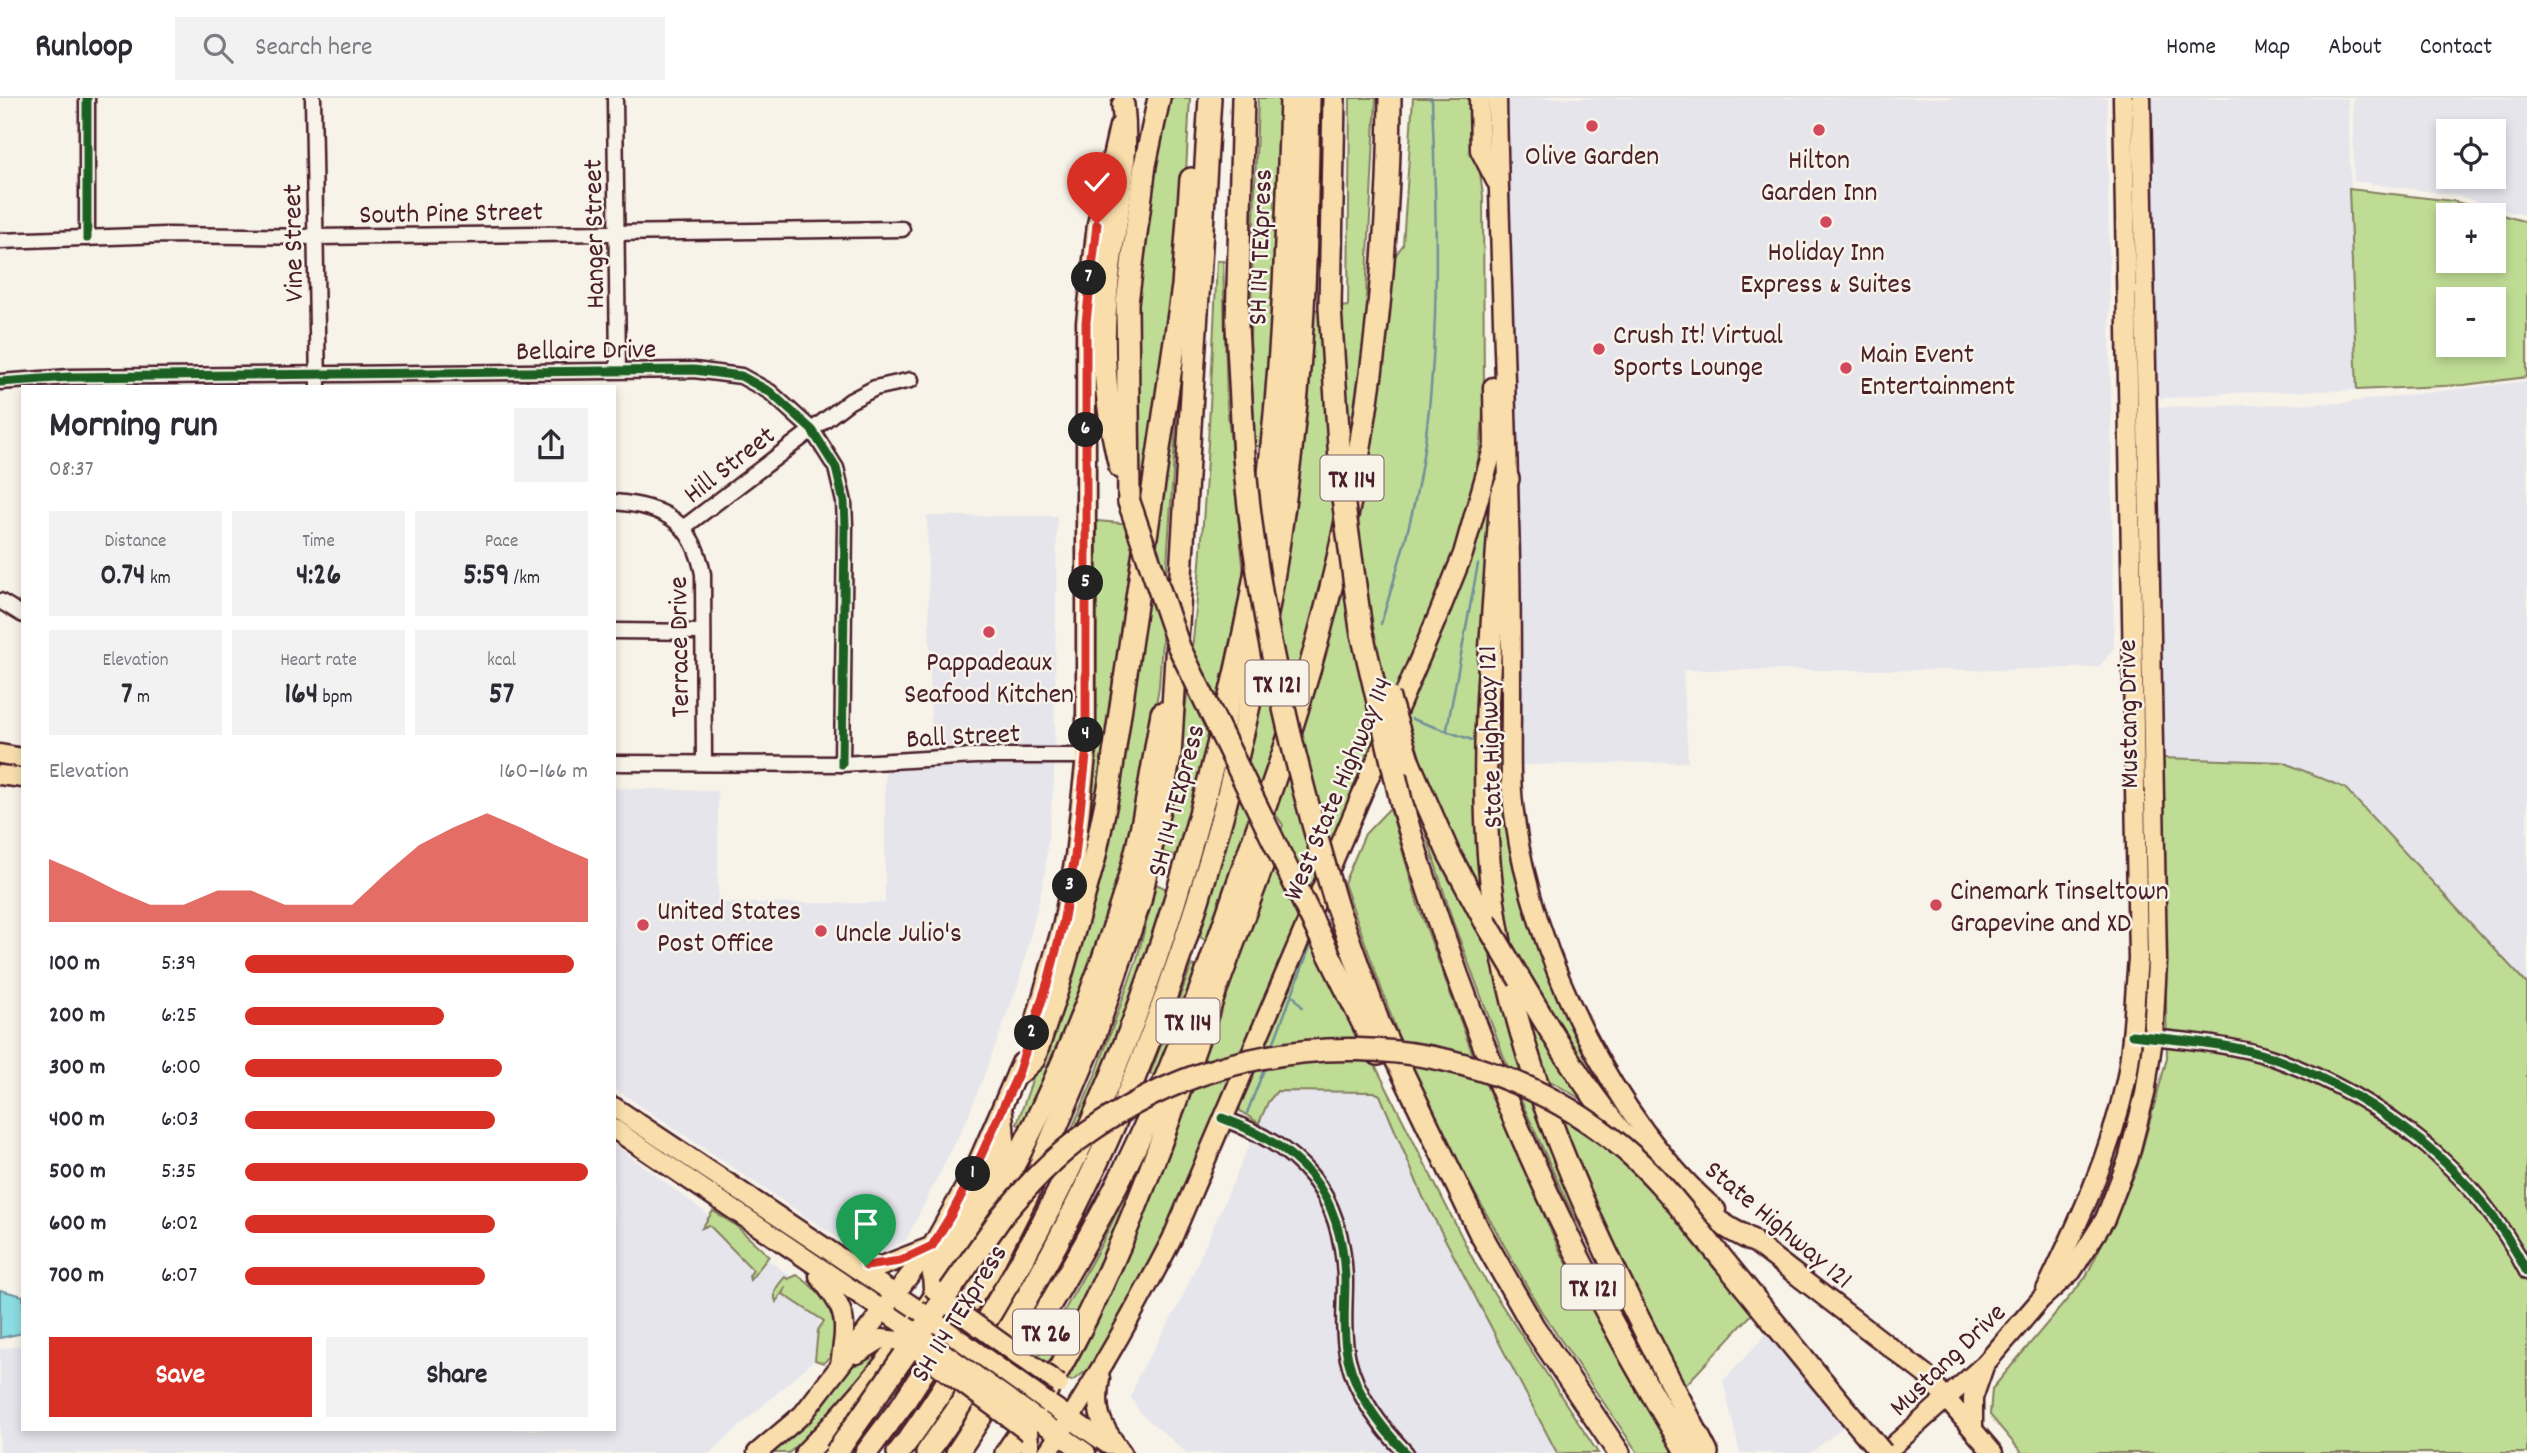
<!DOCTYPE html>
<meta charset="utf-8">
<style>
body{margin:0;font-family:Dekko,sans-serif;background:#f2f2f3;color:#2b2b33;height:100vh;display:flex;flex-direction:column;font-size:26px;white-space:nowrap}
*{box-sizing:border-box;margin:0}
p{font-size:23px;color:#7c7c81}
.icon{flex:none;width:38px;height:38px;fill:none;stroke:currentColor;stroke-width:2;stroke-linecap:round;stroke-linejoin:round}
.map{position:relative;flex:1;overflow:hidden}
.side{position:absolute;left:21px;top:287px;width:595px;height:1046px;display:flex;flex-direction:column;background:#fff;border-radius:0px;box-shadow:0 4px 10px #0003}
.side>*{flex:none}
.buttons{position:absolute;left:2436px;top:21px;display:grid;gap:14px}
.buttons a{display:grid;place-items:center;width:70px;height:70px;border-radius:0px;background:#fff;box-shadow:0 4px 10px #0003;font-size:35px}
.pin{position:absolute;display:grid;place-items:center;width:60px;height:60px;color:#fff;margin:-72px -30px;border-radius:50% 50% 50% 0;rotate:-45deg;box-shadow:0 0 7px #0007}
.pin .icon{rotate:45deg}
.km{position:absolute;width:35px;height:35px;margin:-18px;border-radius:50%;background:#222;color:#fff;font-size:19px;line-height:35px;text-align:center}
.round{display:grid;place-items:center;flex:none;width:74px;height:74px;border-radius:0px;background:#f2f2f3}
.overview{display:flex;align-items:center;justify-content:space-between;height:119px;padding:0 28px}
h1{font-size:38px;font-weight:700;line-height:52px}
.stats{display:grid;grid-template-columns:repeat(3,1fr);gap:10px;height:119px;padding:7px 28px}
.stats div{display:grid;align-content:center;border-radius:0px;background:#f2f2f3;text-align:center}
.stats b{font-size:30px;font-weight:700}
.stats small{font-size:19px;font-weight:400}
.stats p{font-size:19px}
.chart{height:196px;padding:14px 28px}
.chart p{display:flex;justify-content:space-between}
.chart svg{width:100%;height:126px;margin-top:7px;fill:#d93025;opacity:.7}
.cta{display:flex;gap:14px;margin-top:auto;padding:14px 28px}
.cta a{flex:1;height:80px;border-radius:0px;background:#d93025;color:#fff;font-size:28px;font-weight:700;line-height:80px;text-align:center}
.cta a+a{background:#f2f2f3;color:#2b2b33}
ul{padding:0 28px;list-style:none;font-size:23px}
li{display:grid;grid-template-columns:112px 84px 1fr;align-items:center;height:52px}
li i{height:18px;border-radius:9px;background:#d93025}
header{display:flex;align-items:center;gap:42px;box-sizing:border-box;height:98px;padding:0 35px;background:#fff;border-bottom:2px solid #e1e1e2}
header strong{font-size:33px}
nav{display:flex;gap:38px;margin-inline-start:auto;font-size:24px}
.search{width:490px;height:63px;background:#f2f2f3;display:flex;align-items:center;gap:18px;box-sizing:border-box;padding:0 24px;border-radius:0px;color:#7c7c81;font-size:26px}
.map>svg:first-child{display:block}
.built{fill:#e6e5ec;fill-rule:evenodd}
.green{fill:#bfdc94;stroke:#847e60;stroke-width:2;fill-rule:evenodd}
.water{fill:#8bdce3;stroke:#719099;stroke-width:2}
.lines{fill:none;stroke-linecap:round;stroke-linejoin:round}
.stream{stroke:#719099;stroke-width:2.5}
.minor-casing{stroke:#4a1f2b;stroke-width:19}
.major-casing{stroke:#4a1f2b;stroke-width:23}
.highway-casing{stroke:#4a1f2b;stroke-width:26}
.minor{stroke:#f7f3e8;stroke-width:14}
.major{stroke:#f9deab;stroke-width:18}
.highway{stroke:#f9deab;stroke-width:21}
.major-bridge-casing{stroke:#4a1f2b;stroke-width:23;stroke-linecap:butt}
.highway-bridge-casing{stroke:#4a1f2b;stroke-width:26;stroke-linecap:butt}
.major-bridge{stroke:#f9deab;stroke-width:18}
.highway-bridge{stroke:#f9deab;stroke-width:21}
.cycleway-casing{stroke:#f7f3e8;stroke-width:13}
.cycleway{stroke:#1b5e20;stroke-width:9}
.route-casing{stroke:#fff;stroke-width:14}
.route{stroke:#d93025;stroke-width:9}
.poi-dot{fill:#d1495b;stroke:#f7f3e8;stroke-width:2.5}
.labels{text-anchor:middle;stroke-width:5;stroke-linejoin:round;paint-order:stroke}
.shield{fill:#f7f3e8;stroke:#7e5f64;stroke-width:2}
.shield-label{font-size:26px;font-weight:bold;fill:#4a1f2b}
.poi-label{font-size:28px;fill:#4a1f2b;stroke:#f7f3e8;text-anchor:start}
.street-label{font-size:28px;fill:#4a1f2b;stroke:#f7f3e8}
</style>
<header>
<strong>Runloop</strong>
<div class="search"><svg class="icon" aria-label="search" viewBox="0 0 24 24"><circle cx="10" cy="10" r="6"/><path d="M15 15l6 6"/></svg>Search here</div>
<nav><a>Home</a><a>Map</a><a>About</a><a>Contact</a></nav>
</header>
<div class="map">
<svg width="2527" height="1355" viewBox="0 0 2527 1355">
<rect width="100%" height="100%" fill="#f7f3e8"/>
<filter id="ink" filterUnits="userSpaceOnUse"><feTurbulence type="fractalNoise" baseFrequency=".0143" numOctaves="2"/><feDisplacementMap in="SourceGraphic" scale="14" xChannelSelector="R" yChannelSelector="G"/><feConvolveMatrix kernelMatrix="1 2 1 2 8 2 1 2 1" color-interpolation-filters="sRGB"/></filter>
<g filter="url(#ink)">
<g class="built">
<polygon points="1509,0 2107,0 2114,550 2099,569 2003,572 1683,572 1688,664 1520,667"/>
<polygon points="2148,0 2348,0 2357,292 2227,295 2155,301"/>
<path d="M2353,0H2527V118L2454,97L2354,83ZM2448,33H2494V79H2448Z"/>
<polygon points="2527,283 2527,886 2345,690 2283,664 2162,660 2157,309 2341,305"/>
<polygon points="927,418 1057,418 1054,683 1044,782 1018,888 968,1019 906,1142 884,1154 859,1154 614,990 614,690 718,693 718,805 885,805 885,671 932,670"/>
<polygon points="1277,993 1374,994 1380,997 1423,1099 1557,1355 1187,1355 1140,1315 1131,1299 1138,1278 1180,1205 1268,1004"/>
<polygon points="614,1046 814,1196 825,1252 710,1355 0,1355 0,1251 23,1247 23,1332 614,1332"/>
<polygon points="1770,1232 1848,1325 1811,1355 1740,1355 1723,1283"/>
</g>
<g class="green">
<polygon points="1166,0 1190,0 1183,129 1147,377 1141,379 1135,324 1133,211"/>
<polygon points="1258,0 1281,0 1270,269 1260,348 1255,348 1250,241"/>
<polygon points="1350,0 1376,0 1366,198 1403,147 1413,0 1475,0 1477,51 1483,98 1484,301 1481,345 1467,421 1441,495 1372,646 1292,844 1157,1156 1095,1267 1072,1283 1064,1281 1175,1028 1283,727 1260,694 1209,844 1200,839 1249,649 1289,445 1314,212 1348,208"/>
<path d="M2349,91L2453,103L2527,124V279L2464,287L2357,292ZM2494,117V163H2448V117ZM2448,201H2494V247H2448Z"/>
<path d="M1217,163H1223L1227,307L1244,477L1207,650L1179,759L1163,754C1200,559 1208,361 1217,163Z"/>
<polygon points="1179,282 1159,589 1135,728 1082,899 1021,1028 1017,1026 1069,876"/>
<polygon points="1496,370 1485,802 1480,802 1440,718 1444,716 1416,657 1403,616"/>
<polygon points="1097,423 1143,427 1093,740 1089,740 1096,658"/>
<path d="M1498,574H1503C1507,635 1506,699 1515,759C1530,867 1587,964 1649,1050L1611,1009L1503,831L1493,692Z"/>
<polygon points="2162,660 2283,664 2345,690 2527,886 2527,1355 2022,1355 1990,1317 1992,1291 2086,1179 2136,1074 2167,960"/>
<polygon points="1390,710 1419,810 1474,960 1401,946 1344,785 1365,736"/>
<polygon points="1418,710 1493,851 1526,980 1509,972 1453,824"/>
<polygon points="1156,786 1169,792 1140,882 1078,1031 1069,1038 1097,973 1137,861"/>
<polygon points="1310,837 1362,942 1302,944 1260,950"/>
<polygon points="1192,867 1198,870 1155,977 1150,976"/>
<polygon points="1511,879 1591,1007 1537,975"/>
<polygon points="1372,961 1477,1169 1598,1355 1557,1355 1423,1099 1380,997 1374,994 1277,993 1268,1004 1259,1025 1240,1013 1239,1003 1252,971 1285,965"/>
<polygon points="1410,966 1485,984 1561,1155 1674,1355 1638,1355 1541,1213 1459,1067"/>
<polygon points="1518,996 1534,1003 1637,1239 1566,1102"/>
<polygon points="1554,1015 1631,1068 1670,1108 1754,1214 1681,1292"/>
<polygon points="1149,1048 1133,1103 1051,1273 1036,1263 1102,1145"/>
<polygon points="713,1113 735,1127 769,1158 750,1182 749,1178 753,1172 709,1127 702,1130"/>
<path d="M797,1177C822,1193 861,1240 823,1265L815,1262L818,1232L824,1223L783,1196L786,1189L776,1204C772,1193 778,1187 785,1179L788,1181Z"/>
<polygon points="879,1248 883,1251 827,1319 789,1355 766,1355 848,1272"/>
</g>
<polygon class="water" points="0,1192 23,1198 23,1235 0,1240"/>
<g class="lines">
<g class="stream">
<path d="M1381,526C1395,478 1410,431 1419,382C1441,262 1437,123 1432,2L1428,0"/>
<polyline points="1412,621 1475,643"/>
<polyline points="1447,631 1478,466"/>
<polyline points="1292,896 1302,909"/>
<polyline points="1272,949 1311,846"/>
<polyline points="1247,1015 1265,969"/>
</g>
<defs>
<g id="minor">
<polyline points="313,0 318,289"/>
<polyline points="615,0 618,272"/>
<polyline points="87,140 87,0"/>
<polyline points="0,143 165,137 316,139 902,131"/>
<polyline points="0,284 70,279 694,272 741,278 770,294 812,332 836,370 844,404 845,427 842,666"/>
<path d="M614,404C664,408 693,423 703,476L704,665"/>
<polyline points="683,430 850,303 875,290 911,282"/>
<polyline points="0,503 23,517"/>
<polyline points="614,533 703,534"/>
<polyline points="614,665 842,666 975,658 1086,658"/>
<path d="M2132,937C2176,942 2232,945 2273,960C2380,999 2475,1071 2527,1174"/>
<path d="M1222,1020C1301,1049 1342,1094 1345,1181C1345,1207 1342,1235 1348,1261C1357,1298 1380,1328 1406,1355"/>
</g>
<g id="major">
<polyline points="1479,0 1480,52 1496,83"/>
<path d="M1497,0C1499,141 1506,282 1509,423C1511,483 1511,544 1511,605C1511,644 1509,683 1515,722C1533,854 1614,1024 1716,1112"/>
<polyline points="0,656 23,660"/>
<polyline points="0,677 23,680"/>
<polyline points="1032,935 1063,825 1075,758 1086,658 1086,224 1097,126 1119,28"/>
<polyline points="614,1009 917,1211"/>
<polyline points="614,1031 906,1228"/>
<polyline points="1742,1135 1925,1276 1993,1355"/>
<polyline points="852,1165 882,1168 928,1150"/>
<path d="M819,1178C848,1216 847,1220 840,1267"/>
<polyline points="933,1190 932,1176 991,1073 1005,1042 1003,1015"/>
<path d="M2046,1192C2079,1124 2110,1058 2126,983C2134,944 2134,902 2138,861L2123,0"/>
<polyline points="857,1256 881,1241 898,1243"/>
<path d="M1100,1280C1094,1315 1101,1327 1122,1355"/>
<polyline points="1048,1305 1109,1347"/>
<polyline points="1037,1321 1086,1355"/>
<polyline points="1973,1329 1973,1300 1984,1268"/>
<polyline points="1028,1334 1030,1355"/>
<polyline points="757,1355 803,1316 932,1148 974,1073 1021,965"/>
<path d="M1047,1355C1094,1286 1134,1215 1172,1141L1437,520L1463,456L1494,347L1493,289"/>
<polyline points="1885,1355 1985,1266 2041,1201 2072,1173 2105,1121 2128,1062 2145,996 2153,940 2157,864 2141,0"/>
</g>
<g id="highway">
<polyline points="1243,0 1237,228 1244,359"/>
<polyline points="1334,0 1330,210 1342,393"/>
<path d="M1120,369C1105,307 1100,247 1108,183C1114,124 1130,67 1123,7"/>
<path d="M1508,381L1501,397C1494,518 1479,642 1489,763C1507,979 1610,1165 1707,1355"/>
<polyline points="1129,404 1127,205 1145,67 1159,0"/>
<polyline points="1409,665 1448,754 1485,823"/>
<path d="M1402,707C1468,935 1563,1152 1687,1355"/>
<polyline points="1336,806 1379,926 1479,1133 1533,1228 1619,1355"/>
<polyline points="1322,842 1378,956"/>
<path d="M1520,882C1578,980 1645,1091 1751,1142"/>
<polyline points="1018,976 1034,961 1058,889 1094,762 1109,690 1183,188 1191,81"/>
<path d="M806,1355C958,1203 1061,1001 1124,797C1143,738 1151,676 1162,615"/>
<polyline points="866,1355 902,1307 989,1173 1029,1094 1094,940 1140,803 1170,658 1210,0"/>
<path d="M898,1355C924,1323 945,1287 967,1253C1085,1070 1156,889 1210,678C1232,595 1252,510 1263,424C1282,283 1287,142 1291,0"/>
<path d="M927,1355C1151,1044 1261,674 1297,295C1306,197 1307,98 1309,0"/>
<path d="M957,1355C1009,1276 1058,1196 1103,1113C1159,1009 1200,897 1238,785C1266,706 1295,626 1317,544C1365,369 1389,182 1390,0"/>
<path d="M1006,1355C1092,1235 1142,1098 1191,961C1214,895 1239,831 1263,766L1259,733"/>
</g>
</defs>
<use href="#minor" class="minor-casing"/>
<use href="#major" class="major-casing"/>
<use href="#highway" class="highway-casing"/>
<use href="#minor" class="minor"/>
<use href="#major" class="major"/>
<use href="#highway" class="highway"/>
<defs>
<g id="major-bridge">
<polyline points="933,1190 946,1205 1059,1286"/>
<polyline points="917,1211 1048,1305"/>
<polyline points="906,1228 1037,1321"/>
<polyline points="898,1243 916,1251 1028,1334"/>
</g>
<g id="highway-bridge">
<path d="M1244,359C1257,512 1292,659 1336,806"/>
<polyline points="1342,393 1361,531 1402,707"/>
<polyline points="1129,404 1179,549 1322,842"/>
<polyline points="1388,598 1409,665"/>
<polyline points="1485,823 1520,882"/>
<path d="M836,1355L1002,1118C1028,1087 1055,1057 1089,1034C1248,921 1470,922 1622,1049C1663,1083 1694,1127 1728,1168C1779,1231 1830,1293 1882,1355"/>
</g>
</defs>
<use href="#major-bridge" class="major-bridge-casing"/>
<use href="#highway-bridge" class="highway-bridge-casing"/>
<use href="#major-bridge" class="major-bridge"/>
<use href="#highway-bridge" class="highway-bridge"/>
<defs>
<g id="cycleway">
<polyline points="87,140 87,0"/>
<polyline points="0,284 70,279 694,272 741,278 770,294 812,332 836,370 844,404 845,427 842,666"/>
<path d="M2132,937C2176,942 2232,945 2273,960C2380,999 2475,1071 2527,1174"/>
<path d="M1222,1020C1301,1049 1342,1094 1345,1181C1345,1207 1342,1235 1348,1261C1357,1298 1380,1328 1406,1355"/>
</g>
</defs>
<use href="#cycleway" class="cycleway-casing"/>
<use href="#cycleway" class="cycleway"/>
</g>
</g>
<g class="lines" filter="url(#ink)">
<defs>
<polyline id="route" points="866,1168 900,1163 932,1148 951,1117 974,1073 1018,976 1049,880 1063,825 1075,758 1086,658 1086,224 1097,126"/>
</defs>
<use href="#route" class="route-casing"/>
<use href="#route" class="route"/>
</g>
<g class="poi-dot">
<circle cx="1592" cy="28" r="7"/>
<circle cx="1819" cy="32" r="7"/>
<circle cx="1826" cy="124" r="7"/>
<circle cx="1599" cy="251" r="7"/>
<circle cx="1846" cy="270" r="7"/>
<circle cx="989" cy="534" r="7"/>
<circle cx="1936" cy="807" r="7"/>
<circle cx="643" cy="827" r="7"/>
<circle cx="821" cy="833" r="7"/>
</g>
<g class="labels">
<g class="shield">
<rect x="1320.5" y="357.5" width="63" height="45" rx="5"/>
<rect x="1245.5" y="562.5" width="63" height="45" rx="5"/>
<rect x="1156.5" y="900.5" width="63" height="45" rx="5"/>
<rect x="1561.5" y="1166.5" width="63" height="45" rx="5"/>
<rect x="1013" y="1211.5" width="66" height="45" rx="5"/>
</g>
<g class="shield-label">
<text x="1352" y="389">TX 114</text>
<text x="1277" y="594">TX 121</text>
<text x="1188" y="932">TX 114</text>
<text x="1593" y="1198">TX 121</text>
<text x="1046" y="1243">TX 26</text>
</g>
<g class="poi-label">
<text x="1592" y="66" text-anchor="middle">Olive Garden</text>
<text x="1819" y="70" text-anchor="middle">Hilton<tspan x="1819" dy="32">Garden Inn</tspan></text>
<text x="1826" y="162" text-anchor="middle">Holiday Inn<tspan x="1826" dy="32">Express &amp; Suites</tspan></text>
<text x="1613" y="245">Crush It! Virtual<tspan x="1613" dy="32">Sports Lounge</tspan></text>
<text x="1860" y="264">Main Event<tspan x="1860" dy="32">Entertainment</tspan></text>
<text x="989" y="572" text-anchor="middle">Pappadeaux<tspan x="989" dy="32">Seafood Kitchen</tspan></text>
<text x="1950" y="801">Cinemark Tinseltown<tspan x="1950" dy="32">Grapevine and XD</tspan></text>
<text x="657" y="821">United States<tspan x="657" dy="32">Post Office</tspan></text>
<text x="835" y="843">Uncle Julio's</text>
</g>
<g class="street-label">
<text transform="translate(451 113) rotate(-1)" y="10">South Pine Street</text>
<text transform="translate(592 136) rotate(-91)" y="10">Hanger Street</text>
<text transform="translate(291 145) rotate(-91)" y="10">Vine Street</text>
<text transform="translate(1258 149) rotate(-88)" y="10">SH 114 TEXpress</text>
<text transform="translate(586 250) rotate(-1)" y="10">Bellaire Drive</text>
<text transform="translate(728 365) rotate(-38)" y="10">Hill Street</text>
<text transform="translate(677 549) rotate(-91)" y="10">Terrace Drive</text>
<text transform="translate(2126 616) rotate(-91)" y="10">Mustang Drive</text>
<text transform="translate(963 636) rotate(-3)" y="10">Ball Street</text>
<text transform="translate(1488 639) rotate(-92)" y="10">State Highway 121</text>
<text transform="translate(1336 690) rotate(-67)" y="10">West State Highway 114</text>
<text transform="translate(1174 702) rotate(-75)" y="10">SH 114 TEXpress</text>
<text transform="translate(1780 1125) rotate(40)" y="10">State Highway 121</text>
<text transform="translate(957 1214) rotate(-58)" y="10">SH 114 TEXpress</text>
<text transform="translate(1946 1260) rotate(-44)" y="10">Mustang Drive</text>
</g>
</g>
</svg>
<div class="buttons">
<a><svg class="icon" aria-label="locate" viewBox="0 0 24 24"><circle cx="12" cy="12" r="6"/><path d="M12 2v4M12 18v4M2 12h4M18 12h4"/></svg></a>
<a>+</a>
<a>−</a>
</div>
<div class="pin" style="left:866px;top:1168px;background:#1e9e55"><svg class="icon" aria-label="arrive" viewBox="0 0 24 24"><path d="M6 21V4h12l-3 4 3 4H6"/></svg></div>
<div class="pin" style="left:1097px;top:126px;background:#d93025"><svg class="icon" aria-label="check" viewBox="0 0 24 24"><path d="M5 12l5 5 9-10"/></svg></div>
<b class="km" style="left:973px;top:1076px">1</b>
<b class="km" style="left:1032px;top:935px">2</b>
<b class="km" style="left:1070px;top:788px">3</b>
<b class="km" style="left:1086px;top:637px">4</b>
<b class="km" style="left:1086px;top:485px">5</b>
<b class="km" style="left:1086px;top:332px">6</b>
<b class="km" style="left:1089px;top:180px">7</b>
<section class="side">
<div class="overview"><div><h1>Morning run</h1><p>08:37</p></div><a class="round"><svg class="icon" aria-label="share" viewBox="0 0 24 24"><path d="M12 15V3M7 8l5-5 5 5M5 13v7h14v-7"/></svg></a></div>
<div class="stats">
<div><p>Distance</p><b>0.74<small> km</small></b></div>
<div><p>Time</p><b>4:26</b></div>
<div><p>Pace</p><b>5:59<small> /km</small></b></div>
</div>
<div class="stats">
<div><p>Elevation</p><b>7<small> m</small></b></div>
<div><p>Heart rate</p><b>164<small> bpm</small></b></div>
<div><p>kcal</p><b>57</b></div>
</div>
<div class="chart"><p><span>Elevation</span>160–166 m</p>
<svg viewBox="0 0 160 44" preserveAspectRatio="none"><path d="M0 44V22L10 27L20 33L30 38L40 38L50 33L60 33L70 38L80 38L90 38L100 27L110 17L120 11L130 6L140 11L150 17L160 22V44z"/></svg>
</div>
<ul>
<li><b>100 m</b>5:39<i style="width:96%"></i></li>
<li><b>200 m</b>6:25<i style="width:58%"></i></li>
<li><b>300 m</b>6:00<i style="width:75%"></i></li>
<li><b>400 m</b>6:03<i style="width:73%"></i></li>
<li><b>500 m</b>5:35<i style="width:100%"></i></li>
<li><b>600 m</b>6:02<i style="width:73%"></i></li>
<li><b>700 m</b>6:07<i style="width:70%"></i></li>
</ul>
<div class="cta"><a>Save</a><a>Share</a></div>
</section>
</div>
